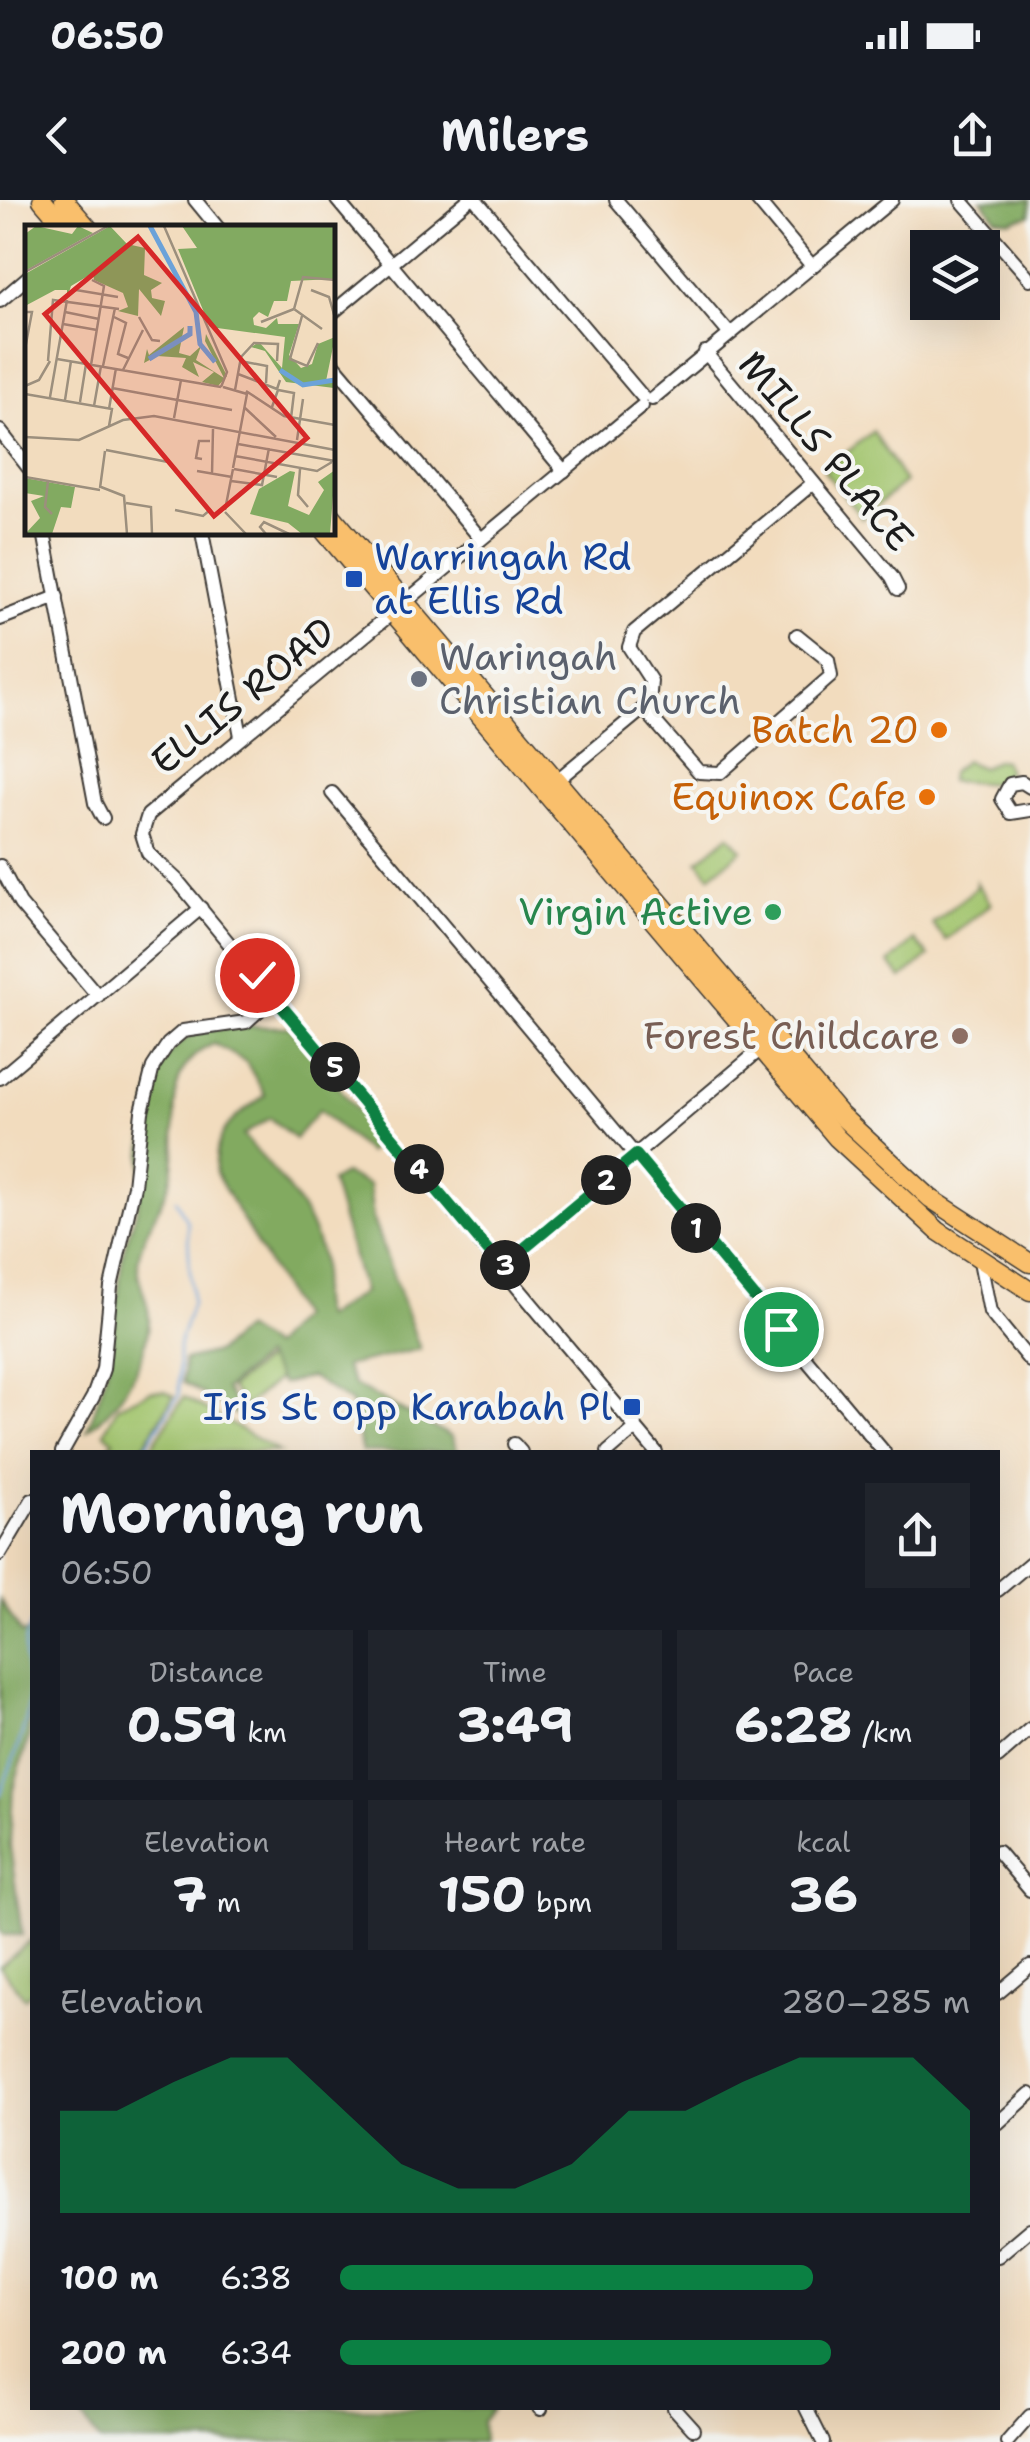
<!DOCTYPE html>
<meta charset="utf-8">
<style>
body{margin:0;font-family:"Shantell Sans",sans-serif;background:#20242c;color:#f1f3f6;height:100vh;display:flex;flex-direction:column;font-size:38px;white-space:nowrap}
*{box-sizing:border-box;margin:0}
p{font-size:32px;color:#9ea1a6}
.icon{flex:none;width:55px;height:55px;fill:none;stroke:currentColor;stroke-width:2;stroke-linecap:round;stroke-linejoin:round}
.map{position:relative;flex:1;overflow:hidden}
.drawer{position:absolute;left:30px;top:1250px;width:970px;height:960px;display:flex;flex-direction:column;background:#171b24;border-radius:0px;box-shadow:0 10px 40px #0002}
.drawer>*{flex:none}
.tools{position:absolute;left:910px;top:30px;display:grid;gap:20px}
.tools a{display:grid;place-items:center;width:90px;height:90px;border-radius:0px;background:#171b24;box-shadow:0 10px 40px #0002;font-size:50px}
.pin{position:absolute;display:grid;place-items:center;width:85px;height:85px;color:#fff;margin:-42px;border:5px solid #fff;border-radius:50%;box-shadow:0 2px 10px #0007}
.km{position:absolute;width:50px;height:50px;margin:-25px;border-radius:50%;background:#222;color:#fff;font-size:28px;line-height:50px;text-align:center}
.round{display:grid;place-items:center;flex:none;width:105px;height:105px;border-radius:0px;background:#20242c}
.overview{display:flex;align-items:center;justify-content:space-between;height:170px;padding:0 30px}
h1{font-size:55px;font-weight:700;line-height:75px}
.metrics{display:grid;grid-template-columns:repeat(3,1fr);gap:15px;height:170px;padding:10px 30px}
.metrics div{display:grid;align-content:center;border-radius:0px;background:#20242c;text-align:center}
.metrics b{font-size:50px;font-weight:700}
.metrics small{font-size:28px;font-weight:400}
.metrics p{font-size:28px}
.chart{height:280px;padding:20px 30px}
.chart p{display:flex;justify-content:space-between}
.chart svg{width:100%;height:180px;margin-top:10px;fill:#0b8043;opacity:.7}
ul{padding:0 30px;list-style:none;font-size:32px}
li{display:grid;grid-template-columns:160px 120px 1fr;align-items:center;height:75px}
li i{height:25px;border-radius:12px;background:#0b8043}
.status{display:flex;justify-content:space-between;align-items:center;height:70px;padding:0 50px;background:#171b24;direction:ltr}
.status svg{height:28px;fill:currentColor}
header{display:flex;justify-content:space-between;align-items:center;height:130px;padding:0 30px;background:#171b24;font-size:45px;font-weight:700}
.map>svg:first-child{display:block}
.green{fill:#a3c56e;stroke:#607045;stroke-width:2.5}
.forest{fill:#82aa61;stroke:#4f633e;stroke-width:2.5}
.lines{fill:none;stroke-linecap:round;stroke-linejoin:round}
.stream{stroke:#6ba2d9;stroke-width:2.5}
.minor-casing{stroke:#3c3934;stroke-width:16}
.highway-casing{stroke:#3c3934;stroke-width:21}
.minor{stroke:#fff;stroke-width:12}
.highway{stroke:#f9bf6c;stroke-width:18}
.route-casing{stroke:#fff;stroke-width:20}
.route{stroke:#0b8043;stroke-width:12}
.transit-dot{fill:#1a4fb4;stroke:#f6f6f2;stroke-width:4}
.worship-dot{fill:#6b7280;stroke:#f6f6f2;stroke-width:4}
.food-dot{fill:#e8710a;stroke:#f6f6f2;stroke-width:4}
.leisure-dot{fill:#2e9e5b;stroke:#f6f6f2;stroke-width:4}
.education-dot{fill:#8d6e63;stroke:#f6f6f2;stroke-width:4}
.labels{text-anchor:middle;stroke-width:8;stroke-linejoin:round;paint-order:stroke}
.street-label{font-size:38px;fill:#1c1c1c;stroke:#f6f6f2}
.transit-label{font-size:38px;fill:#164399;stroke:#f6f6f2;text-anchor:start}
.worship-label{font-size:38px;fill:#5b616d;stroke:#f6f6f2;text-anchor:start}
.food-label{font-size:38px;fill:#c56008;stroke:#f6f6f2;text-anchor:end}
.leisure-label{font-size:38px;fill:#27864d;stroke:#f6f6f2;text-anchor:end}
.education-label{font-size:38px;fill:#785e54;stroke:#f6f6f2;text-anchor:end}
.inset-river{fill:none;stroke:#6ba2d9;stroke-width:5}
.inset-road{fill:none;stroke:#9c8f7d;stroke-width:2.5}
.view{fill:#d62828;fill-opacity:0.15;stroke:#d62828;stroke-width:5}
.inset-edge{fill:none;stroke:#1c1c1c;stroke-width:5}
</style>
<div class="status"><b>06:50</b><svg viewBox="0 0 49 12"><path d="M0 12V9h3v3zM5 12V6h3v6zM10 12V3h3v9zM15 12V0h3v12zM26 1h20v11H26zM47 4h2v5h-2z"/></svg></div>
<header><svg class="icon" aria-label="back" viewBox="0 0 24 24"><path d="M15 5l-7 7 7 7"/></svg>Milers<svg class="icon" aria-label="share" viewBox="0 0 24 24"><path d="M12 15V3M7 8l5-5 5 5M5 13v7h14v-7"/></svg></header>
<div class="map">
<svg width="1030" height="2242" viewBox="0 0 1030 2242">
<rect width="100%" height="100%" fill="#f6f6f2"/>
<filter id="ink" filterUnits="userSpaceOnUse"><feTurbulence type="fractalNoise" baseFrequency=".01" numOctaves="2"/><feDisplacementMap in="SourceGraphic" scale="20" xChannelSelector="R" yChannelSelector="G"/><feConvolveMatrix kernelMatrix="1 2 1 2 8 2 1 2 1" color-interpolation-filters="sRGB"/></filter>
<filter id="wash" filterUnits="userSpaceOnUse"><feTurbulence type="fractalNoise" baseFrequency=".0048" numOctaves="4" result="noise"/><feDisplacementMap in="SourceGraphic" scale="40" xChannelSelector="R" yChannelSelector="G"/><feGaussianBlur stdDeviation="2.25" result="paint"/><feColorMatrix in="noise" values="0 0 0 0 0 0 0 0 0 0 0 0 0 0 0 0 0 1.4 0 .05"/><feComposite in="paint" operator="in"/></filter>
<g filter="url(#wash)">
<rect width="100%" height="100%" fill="#f2dcbe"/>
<g class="green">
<polygon points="873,231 905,282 862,318 824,271"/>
<polygon points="997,560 1004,561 1008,571 1000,584 949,581 950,573 965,561 982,568"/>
<polygon points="729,635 742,650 710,676 698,661"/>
<polygon points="976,682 991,704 946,740 932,724 976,688"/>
<polygon points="915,740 929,756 902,778 889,763"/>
<polygon points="266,1159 281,1177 245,1206 230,1188"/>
<polygon points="151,1191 165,1191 174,1196 140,1252 103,1252 114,1241 104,1232 118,1206"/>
<polygon points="184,1197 279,1252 148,1252"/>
<polygon points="31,1740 32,1791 25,1798 0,1767"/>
</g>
<g class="forest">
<polygon points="982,0 1030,0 1030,15 1010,21 996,18"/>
<path d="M246,826L290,827L381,940L368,953L319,910L295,939L270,918L243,935C273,970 308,1005 320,1051C328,1081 313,1087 324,1118L363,1092L331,981L344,974L369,985L373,1020L420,1149L345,1166L354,1185L452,1237L458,1252H362L351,1203L311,1177L282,1184L264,1156L225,1189L236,1205L235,1214L183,1182L184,1160L217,1152L244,1129L272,1147L299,1117L216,974C213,929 232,920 265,895L246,862L214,844C154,868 184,935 170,981C162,1007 137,1041 138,1067C138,1085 150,1103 149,1120C147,1162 120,1207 87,1230C114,1163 114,1129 122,1059C125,1037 138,1016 140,993C146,943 138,878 181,842C198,826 224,829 246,826Z"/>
<polygon points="0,1400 22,1434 32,1430 29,1537 13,1590 10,1645 22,1735 3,1735 0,1729"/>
<polygon points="75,2208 492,2208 482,2222 483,2242 100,2242"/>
</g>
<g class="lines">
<g class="stream">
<polyline points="142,1252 179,1195 179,1143 192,1103 187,1022 176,999"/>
<path d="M0,1595C10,1567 23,1538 28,1509C33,1481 15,1448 32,1422"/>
</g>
</g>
</g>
<g filter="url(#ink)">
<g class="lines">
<defs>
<g id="minor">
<polyline points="195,0 218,28"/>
<polyline points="337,0 564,271"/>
<polyline points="476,0 642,196"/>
<polyline points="616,0 728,132"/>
<polyline points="757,0 812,66"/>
<polyline points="961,0 1030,79"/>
<polyline points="0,101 28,77"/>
<polyline points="332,113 468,0"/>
<polyline points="705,152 892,377 898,389"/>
<polyline points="332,162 481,339"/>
<polyline points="652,199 892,0"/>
<polyline points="0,231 28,267"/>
<polyline points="44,332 95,603 103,618"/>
<polyline points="202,332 241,536"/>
<polyline points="0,419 57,397"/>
<polyline points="644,509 699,572 720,573 831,476 828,460 797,435"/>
<polyline points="556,581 649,504 651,481 629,447 634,432 812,284"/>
<polyline points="1030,587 1022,582 1010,584 1002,599 1011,613 1030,610"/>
<polyline points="332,593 884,1252"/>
<polyline points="0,666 20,704 98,796"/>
<polyline points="269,792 177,680 148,653 142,634 148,615 642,206"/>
<polyline points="278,802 656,1252"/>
<polyline points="0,878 201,708"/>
<polyline points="980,1061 990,1112 1030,1161"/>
<polyline points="502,1067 761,849"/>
<polyline points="514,1244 521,1252"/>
<polyline points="62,1252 93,1197 103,1169 111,1087 134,986 142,912 153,867 168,844 183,831 246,822 267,803"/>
<polyline points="608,1252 636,1228"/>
<polyline points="0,1354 32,1300"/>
<polyline points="998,1390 1030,1363"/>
<polyline points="998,1557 1030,1529"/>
<polyline points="998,1652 1030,1690"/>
<polyline points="998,1793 1030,1766"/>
<polyline points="998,1923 1030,1894"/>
<polyline points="998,2056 1030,2029"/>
<polyline points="539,2208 541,2209"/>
<polyline points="674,2208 693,2229"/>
<polyline points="806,2208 823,2242"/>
<polyline points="1007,2242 1030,2216"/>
</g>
<g id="highway">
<polyline points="42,0 66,28"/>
<polyline points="64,0 88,28"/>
<polyline points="332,316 839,914 930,998 1030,1063"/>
<polyline points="325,332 837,938 938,1031 1030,1091"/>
</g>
</defs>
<use href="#minor" class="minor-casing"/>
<use href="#highway" class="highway-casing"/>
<use href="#minor" class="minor"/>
<use href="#highway" class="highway"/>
</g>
</g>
<g class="lines" filter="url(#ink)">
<defs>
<polyline id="route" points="257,775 269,792 278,794 278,802 502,1067 636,955 781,1129"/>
</defs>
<use href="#route" class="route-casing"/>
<use href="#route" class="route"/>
</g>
<g class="transit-dot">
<rect x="344" y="369" width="20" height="20" rx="5"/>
<rect x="622" y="1197" width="20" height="20" rx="5"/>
</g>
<circle class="worship-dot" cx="419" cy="479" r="10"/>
<g class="food-dot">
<circle cx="939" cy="530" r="10"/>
<circle cx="927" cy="597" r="10"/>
</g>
<circle class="leisure-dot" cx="773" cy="712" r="10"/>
<circle class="education-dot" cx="960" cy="836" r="10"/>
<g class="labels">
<g class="street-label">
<text transform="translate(826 251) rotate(50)" y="13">MILLS PLACE</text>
<text transform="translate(243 496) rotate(-39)" y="13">ELLIS ROAD</text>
</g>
<g class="transit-label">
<text x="374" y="370">Warringah Rd<tspan x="374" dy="44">at Ellis Rd</tspan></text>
<text x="612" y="1220" text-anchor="end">Iris St opp Karabah Pl</text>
</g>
<g class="worship-label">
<text x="439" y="470">Waringah<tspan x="439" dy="44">Christian Church</tspan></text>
</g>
<g class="food-label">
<text x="919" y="543">Batch 20</text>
<text x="907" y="610">Equinox Cafe</text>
</g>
<g class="leisure-label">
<text x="753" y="725">Virgin Active</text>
</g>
<g class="education-label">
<text x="940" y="849">Forest Childcare</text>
</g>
</g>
<g transform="translate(25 25)">
<rect width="310" height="310" fill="#f2dcbe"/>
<path d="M11,1L47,9L53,1L68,8L0,46V9ZM85,1L102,19L120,23L119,50L137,58L126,65L127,73L140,76L136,91L114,64L113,91L93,86L103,82L98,68L69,55L68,48L46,61L42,73V65H30L0,81V49ZM157,1H310V54L266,56L262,76H249L243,92L234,87L228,93L229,100L241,103L252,93L253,99H274L264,130L276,143L287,139L293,119L310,112L301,156L310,152L309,163L261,157L240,126L226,122L234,117L257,143L260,112L185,102L153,24L172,23ZM159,102L154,128L165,131L176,121L171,135L199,153L180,116L181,109L202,151L193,161L177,157L189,147L168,137L174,152L157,142L161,133L132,131L119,138L122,124L124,130ZM310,245L305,309H277L263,298L225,289L234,264L265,246L270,247L263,281L284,290L299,265L293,257ZM0,253L50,262L46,283L36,282L27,309H0L15,293L6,276L19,271L0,268Z" fill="#82aa61"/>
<path class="inset-river" d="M125,1L171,87L175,119L190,137M124,134L165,109V101M255,145L278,160L310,155"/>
<path class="inset-road" d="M139,1L202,147L196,162M0,47L83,1M51,65L93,72M286,65L304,72L310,93M269,84L278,52L310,55M269,84L297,104M0,87H7L0,124M40,87L74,94M277,91L265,134L282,141L293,118M89,92L101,98L93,129L103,133M114,92L127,115L135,116M236,97L269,84M38,99L72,105M32,134L196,162M23,136L28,75L94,84M215,136L242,141L241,158M66,140L79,61L67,55M78,141L90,83M98,145L118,105M213,149L252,164L255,155M0,161L14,155L25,136M198,162L222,169L208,243M87,163L207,185M210,165L216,132L229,118L253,119L252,136M221,166L259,191L310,200M0,169L87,184L84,201M25,172L42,75M40,175L46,136M55,177L61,139M69,181L76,141M247,182L253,165L269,168L266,193M220,183L251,212M84,184L91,143M149,193L156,155M0,212L54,215L98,195L129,191L310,225M272,215L278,174M213,219L310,236M81,225L143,237M210,231L292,246L307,237M177,234L171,233L174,216H185M209,244L252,252M275,244L273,270L283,282M172,246L207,252M187,249L188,204M0,252L75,265M23,256L20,282L27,289M206,256L237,260L244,223M76,262L99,271L102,309M75,263L80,226M101,278L126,282L127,309M150,285L178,291L186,284M200,285L208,244M200,287L221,309M241,309L235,302L239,297L264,309"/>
<path class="view" d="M113,12L282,213L189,291L20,89Z"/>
<rect width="310" height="310" class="inset-edge"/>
</g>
</svg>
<div class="tools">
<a><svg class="icon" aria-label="layers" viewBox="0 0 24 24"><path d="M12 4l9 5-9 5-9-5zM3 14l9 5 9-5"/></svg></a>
</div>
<div class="pin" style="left:781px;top:1129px;background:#1e9e55"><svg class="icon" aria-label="arrive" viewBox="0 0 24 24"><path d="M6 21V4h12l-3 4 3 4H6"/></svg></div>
<div class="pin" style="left:257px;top:775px;background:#d93025"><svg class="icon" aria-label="check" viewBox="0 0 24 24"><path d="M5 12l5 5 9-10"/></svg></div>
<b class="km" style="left:696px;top:1028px">1</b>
<b class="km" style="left:606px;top:980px">2</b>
<b class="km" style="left:505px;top:1065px">3</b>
<b class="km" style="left:419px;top:969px">4</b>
<b class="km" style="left:335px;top:867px">5</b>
<section class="drawer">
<div class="overview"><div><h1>Morning run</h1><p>06:50</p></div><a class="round"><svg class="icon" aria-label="share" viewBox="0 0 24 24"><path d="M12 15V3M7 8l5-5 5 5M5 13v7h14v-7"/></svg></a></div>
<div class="metrics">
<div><p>Distance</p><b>0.59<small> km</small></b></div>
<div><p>Time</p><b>3:49</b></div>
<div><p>Pace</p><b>6:28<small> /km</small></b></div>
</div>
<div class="metrics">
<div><p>Elevation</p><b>7<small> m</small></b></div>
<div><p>Heart rate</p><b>150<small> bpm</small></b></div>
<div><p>kcal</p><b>36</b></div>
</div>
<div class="chart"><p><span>Elevation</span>280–285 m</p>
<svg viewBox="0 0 160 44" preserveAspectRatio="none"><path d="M0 44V19L10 19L20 12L30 6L40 6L50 19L60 32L70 38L80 38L90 32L100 19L110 19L120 12L130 6L140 6L150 6L160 19V44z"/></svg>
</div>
<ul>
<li><b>100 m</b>6:38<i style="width:75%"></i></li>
<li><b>200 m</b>6:34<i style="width:78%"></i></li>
</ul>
</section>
</div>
